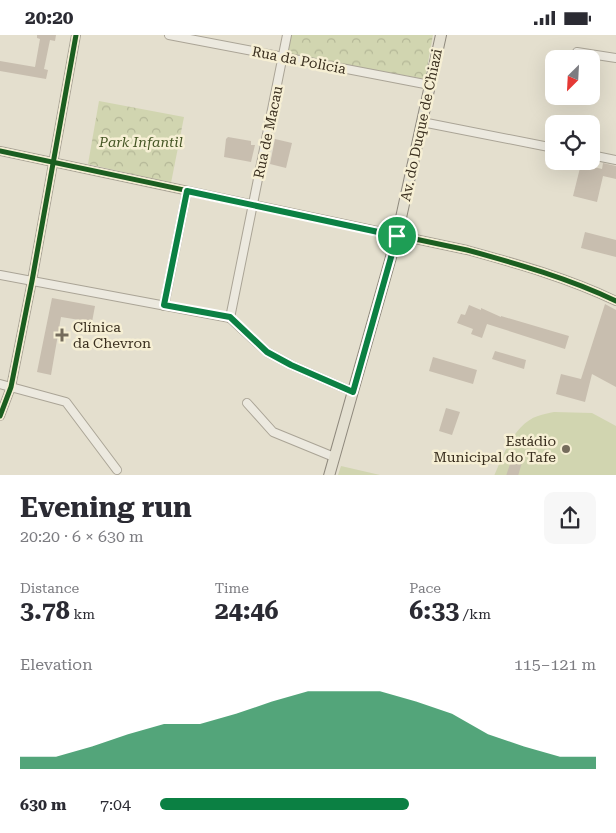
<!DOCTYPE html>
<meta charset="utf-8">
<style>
body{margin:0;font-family:"Roboto Serif",serif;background:#f7f7f7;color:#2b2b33;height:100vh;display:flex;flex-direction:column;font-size:19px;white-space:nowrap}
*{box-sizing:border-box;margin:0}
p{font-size:16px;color:#7c7c81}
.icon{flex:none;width:28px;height:28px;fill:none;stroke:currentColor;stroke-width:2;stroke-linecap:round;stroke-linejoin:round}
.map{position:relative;height:440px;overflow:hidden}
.drawer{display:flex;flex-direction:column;background:#fff;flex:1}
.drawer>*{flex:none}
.needle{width:32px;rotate:204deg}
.fabs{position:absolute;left:545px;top:15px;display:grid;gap:10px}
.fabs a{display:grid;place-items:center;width:55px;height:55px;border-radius:10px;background:#fff;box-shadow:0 5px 20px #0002;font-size:25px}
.pin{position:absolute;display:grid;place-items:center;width:42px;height:42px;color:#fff;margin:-21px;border:2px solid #fff;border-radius:50%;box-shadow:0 1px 5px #0007}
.round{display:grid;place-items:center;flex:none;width:52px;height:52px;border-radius:10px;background:#f7f7f7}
.overview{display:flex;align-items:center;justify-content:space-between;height:85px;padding:0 20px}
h1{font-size:28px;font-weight:700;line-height:38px}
.metrics{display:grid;grid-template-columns:repeat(3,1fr);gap:8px;height:85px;padding:5px 20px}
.metrics div{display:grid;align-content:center}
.metrics b{font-size:25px;font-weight:700}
.metrics small{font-size:14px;font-weight:400}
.metrics p{font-size:14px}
.chart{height:140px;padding:10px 20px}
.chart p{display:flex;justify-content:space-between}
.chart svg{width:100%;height:90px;margin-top:5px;fill:#0b8043;opacity:.7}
ul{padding:0 20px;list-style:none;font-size:16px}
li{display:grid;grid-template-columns:80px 60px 1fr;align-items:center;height:38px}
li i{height:12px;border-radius:6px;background:#0b8043}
.status{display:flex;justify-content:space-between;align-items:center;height:35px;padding:0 25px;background:#fff;direction:ltr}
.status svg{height:14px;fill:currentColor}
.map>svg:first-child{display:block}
.park{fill:url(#park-crowns)}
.pitch{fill:#d1d5b0}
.building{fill:#c8beaf}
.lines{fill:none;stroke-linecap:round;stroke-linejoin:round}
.minor-casing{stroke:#aaa496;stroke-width:10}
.major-casing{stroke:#8f897d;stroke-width:12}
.minor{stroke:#ece9df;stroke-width:8}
.major{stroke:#e4e0d1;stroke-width:10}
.cycleway-casing{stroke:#f6efd4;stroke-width:8}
.cycleway{stroke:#1b5e20;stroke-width:5}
.route-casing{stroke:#fff;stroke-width:10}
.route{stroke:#0b8043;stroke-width:6}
.poi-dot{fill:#756c5c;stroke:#f6efd4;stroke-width:2}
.labels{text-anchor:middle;stroke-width:5;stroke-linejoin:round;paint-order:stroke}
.street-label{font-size:14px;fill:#392e1e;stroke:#f6efd4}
.park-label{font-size:14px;font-style:italic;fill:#455625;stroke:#f6efd4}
.poi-label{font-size:14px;fill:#392e1e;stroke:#f6efd4;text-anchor:start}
</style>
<div class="status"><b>20:20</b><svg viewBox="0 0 49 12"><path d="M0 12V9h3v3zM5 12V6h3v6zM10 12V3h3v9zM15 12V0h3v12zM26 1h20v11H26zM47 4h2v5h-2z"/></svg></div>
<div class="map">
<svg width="616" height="441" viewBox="0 0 616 441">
<defs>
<pattern id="park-crowns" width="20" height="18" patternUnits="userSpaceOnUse" patternTransform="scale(1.25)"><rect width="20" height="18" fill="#d1d5b0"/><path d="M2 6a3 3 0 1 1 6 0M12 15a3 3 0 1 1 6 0" fill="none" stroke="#b4b797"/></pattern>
</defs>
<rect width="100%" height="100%" fill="#e4dfce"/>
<g class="park">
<polygon points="291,0 433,0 425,44 288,19"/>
<polygon points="99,66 184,82 171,148 88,129"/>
</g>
<g class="pitch">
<path d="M554,377L592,378L616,391V440L494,441C503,420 515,388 538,381C543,379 549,378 554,377Z"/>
<polygon points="341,431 380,440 338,440"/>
</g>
<g class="building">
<polygon points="37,0 56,0 55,6 50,5 44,34 48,35 46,44 0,36 0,26 35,32 40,4 37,3"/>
<polygon points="228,102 251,106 251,110 255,110 251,127 224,122 226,104"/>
<polygon points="275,104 292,108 286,133 270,129"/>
<polygon points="603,128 616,131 616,144 603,141 597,167 573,161 581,129 602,134"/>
<polygon points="585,197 616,205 616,222 581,213"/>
<polygon points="52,263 95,271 92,287 61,282 51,340 37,337"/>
<polygon points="605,269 616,275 616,352 592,339 585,367 556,359 561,339 581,344"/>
<polygon points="469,270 481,275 481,273 501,282 501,281 569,301 565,314 487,289 482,303 471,299 473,294 457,288 461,279 465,280"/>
<polygon points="495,316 526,325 524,334 492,324"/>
<polygon points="433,322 477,335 473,349 429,336"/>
<polygon points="446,373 460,377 452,400 439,396"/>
<polygon points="513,420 523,424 518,441 506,441"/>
</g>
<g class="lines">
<defs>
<g id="minor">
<polyline points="169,0 430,50"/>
<polyline points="577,17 616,23"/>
<polyline points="422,87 554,113"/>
<path d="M0,116L467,215C518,229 568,243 616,266"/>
<polyline points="591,120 616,125"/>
<polyline points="0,240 230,283"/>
<polyline points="164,271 187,156"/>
<polyline points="230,283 287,0"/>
<polyline points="230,283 267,317 291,330 353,357"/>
<polyline points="0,349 66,367 117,435"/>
<polyline points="247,368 273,397 334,422"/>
<polyline points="0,381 11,352 32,246 76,0"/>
</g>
<polyline id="major" points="329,441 397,201 441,0"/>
</defs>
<use href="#minor" class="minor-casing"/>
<use href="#major" class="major-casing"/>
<use href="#minor" class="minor"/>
<use href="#major" class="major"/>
<defs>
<g id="cycleway">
<path d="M0,116L467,215C518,229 568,243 616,266"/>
<polyline points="0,381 11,352 32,246 76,0"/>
</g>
</defs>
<use href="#cycleway" class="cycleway-casing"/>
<use href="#cycleway" class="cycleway"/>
</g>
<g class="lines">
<defs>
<polygon id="route" points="187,156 397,201 353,357 291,330 267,317 230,282 164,270"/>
</defs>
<use href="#route" class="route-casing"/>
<use href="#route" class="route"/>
</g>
<g class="poi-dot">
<path d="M59.5 292.5h5v5h5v5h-5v5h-5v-5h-5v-5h5z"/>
<circle cx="566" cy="414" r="5"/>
</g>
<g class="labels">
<g class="street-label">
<text transform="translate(299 25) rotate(11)" y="5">Rua da Policia</text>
<text transform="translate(421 90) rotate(-78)" y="5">Av. do Duque de Chiazi</text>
<text transform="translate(268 97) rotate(-78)" y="5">Rua de Macau</text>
</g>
<g class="park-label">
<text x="141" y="112">Park Infantil</text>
</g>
<g class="poi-label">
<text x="73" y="297">Clínica<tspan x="73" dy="16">da Chevron</tspan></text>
<text x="556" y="411" text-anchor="end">Estádio<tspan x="556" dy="16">Municipal do Tafe</tspan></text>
</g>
</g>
</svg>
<div class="fabs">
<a><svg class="needle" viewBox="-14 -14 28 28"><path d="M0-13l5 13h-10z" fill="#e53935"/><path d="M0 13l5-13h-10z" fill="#7c7c81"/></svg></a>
<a><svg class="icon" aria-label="locate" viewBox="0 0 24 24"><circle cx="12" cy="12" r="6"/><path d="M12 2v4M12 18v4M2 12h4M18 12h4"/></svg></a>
</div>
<div class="pin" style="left:397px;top:201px;background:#1e9e55"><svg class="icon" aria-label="arrive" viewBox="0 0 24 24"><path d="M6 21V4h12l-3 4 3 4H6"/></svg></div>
</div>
<section class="drawer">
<div class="overview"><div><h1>Evening run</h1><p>20:20 · 6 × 630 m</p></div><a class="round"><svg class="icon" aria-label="share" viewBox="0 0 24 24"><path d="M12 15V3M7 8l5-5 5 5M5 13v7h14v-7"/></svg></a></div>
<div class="metrics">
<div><p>Distance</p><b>3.78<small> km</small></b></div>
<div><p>Time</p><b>24:46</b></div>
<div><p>Pace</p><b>6:33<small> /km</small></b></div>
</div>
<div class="chart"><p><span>Elevation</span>115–121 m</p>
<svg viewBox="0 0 160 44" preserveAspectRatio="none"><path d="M0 44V38L10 38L20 33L30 27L40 22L50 22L60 17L70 11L80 6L90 6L100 6L110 11L120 17L130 27L140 33L150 38L160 38V44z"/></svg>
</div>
<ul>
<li><b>630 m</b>7:04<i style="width:57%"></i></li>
</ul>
</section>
